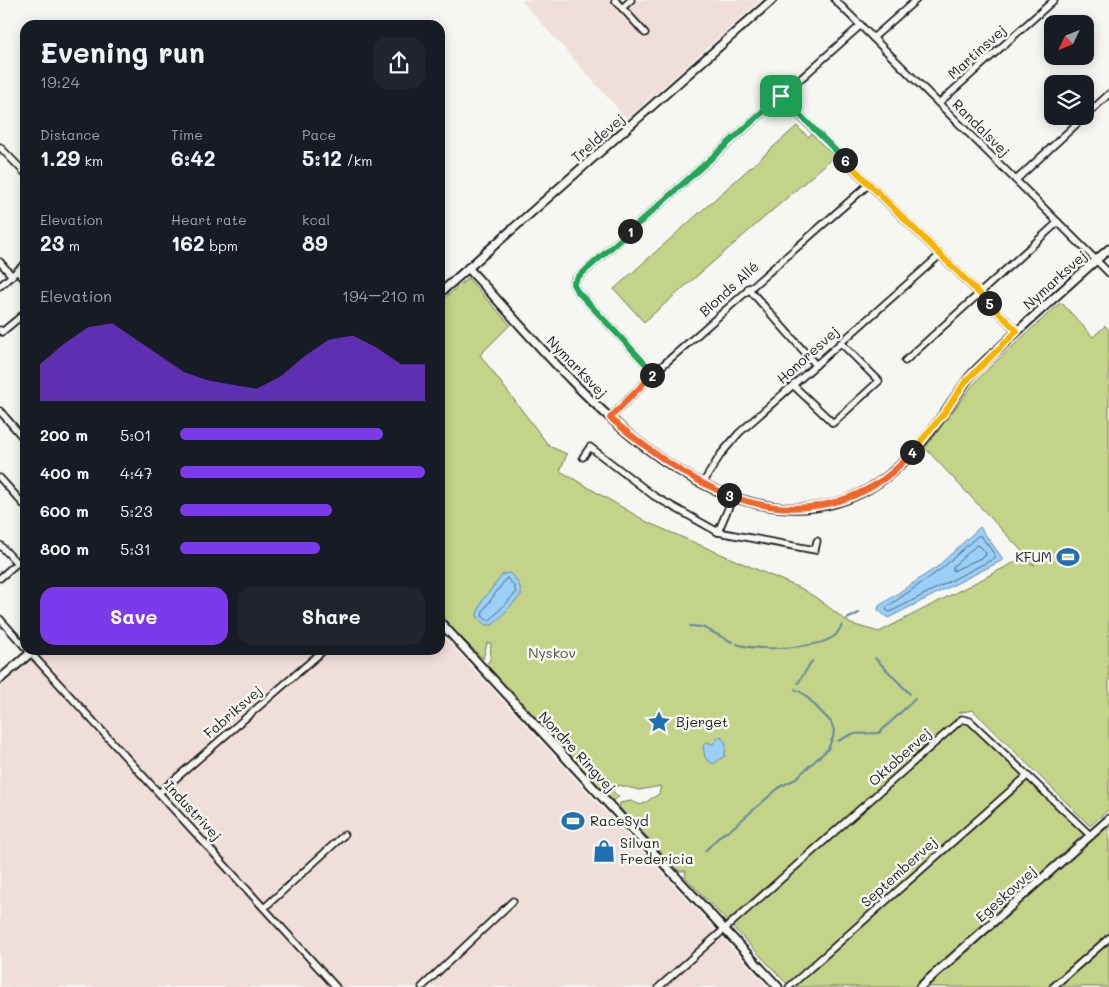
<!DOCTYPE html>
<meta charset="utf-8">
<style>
body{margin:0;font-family:Mali,sans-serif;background:#20242c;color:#f1f3f6;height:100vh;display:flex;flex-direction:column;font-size:19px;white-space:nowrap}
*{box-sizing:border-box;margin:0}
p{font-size:16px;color:#9ea1a6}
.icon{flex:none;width:28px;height:28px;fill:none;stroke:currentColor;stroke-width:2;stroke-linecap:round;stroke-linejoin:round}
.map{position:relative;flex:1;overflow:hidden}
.sheet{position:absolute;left:20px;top:20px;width:425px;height:635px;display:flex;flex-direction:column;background:#171b24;border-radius:15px;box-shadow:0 2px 12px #0003}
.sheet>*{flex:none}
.needle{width:32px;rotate:227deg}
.fabs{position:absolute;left:1044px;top:15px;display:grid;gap:10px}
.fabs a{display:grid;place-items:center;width:50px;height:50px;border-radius:10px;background:#171b24;box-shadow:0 2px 12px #0003;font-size:25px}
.pin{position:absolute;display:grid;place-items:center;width:42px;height:42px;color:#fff;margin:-21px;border-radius:10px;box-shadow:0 2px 8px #0006}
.km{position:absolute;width:25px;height:25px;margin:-12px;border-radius:50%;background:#222;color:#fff;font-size:14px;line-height:25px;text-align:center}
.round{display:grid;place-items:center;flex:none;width:52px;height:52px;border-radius:15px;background:#20242c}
.summary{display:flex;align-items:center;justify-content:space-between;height:85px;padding:0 20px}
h1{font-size:28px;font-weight:700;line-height:38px}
.stats{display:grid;grid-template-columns:repeat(3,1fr);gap:8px;height:85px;padding:5px 20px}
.stats div{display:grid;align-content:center}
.stats b{font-size:21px;font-weight:700}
.stats small{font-size:14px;font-weight:400}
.stats p{font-size:14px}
.chart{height:140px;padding:10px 20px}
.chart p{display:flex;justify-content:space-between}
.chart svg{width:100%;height:90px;margin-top:5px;fill:#7c3aed;opacity:.7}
.primary-button{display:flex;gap:10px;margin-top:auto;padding:10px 20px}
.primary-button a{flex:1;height:58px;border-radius:15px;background:#7c3aed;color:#fff;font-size:20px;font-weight:700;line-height:58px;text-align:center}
.primary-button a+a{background:#20242c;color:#f1f3f6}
ul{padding:0 20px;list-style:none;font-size:16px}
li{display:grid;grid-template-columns:80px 60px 1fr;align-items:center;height:38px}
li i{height:12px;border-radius:6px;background:#7c3aed}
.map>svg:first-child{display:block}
.built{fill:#f0deda}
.green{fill:#c3d489;stroke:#707852}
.water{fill:#9acff8;stroke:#6887a0}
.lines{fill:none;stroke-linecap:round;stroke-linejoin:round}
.shore{stroke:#4e6474;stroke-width:1}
.stream{stroke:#6887a0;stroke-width:2}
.minor-casing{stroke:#1c1c1c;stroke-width:9}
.tertiary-casing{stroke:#1c1c1c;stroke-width:11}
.minor{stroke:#f6f6f2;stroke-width:5.5}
.tertiary{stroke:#f6f6f2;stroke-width:7}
.split-1-casing{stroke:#fff;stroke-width:10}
.split-2-casing{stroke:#fff;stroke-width:10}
.split-3-casing{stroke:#fff;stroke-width:10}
.split-4-casing{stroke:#fff;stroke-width:10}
.split-5-casing{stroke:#fff;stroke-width:10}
.split-6-casing{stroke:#fff;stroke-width:10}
.split-7-casing{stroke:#fff;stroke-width:10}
.split-1{stroke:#22a559;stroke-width:6}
.split-2{stroke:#22a559;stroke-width:6}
.split-3{stroke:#f0652b;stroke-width:6}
.split-4{stroke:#f0652b;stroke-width:6}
.split-5{stroke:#f5b400;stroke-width:6}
.split-6{stroke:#f5b400;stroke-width:6}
.split-7{stroke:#22a559;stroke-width:6}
.labels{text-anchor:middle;stroke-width:5;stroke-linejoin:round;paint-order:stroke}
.street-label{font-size:14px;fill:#1c1c1c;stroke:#f6f6f2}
.poi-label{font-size:14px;fill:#1c1c1c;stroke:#f6f6f2;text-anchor:start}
.park-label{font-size:14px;fill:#4e533d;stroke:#f6f6f2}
</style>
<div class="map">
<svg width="1109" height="987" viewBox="0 0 1109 987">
<rect width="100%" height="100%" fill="#f6f6f2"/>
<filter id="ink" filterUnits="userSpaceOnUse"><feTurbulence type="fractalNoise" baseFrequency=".02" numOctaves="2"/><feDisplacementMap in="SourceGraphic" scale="10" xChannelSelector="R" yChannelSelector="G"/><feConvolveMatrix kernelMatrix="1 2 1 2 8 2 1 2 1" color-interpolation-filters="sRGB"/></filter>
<g filter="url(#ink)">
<g class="built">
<polygon points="521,0 761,0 627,119"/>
<polygon points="440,633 768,987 0,987 0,687 43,650 440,650"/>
</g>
<g class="green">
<polygon points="797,126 808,137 812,134 835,156 644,322 614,289"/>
<polygon points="468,278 510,325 480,355 549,446 567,454 560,471 649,523 802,589 815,597 851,624 879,632 1021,559 1035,565 925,448 972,386 991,366 1061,302 1093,337 1105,326 1109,330 1109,809 1090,826 973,710 957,713 1091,841 1109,826 1109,987 790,987 685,877 686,871 679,871 619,807 620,803 631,801 641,805 659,794 661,786 639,790 619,785 611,790 619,797 612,801 486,665 490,660 491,643 487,643 483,659 440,616 440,302"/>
</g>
<g class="water">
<polygon points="980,527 1003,559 1001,561 888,618 878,610 879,606 937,567"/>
<path d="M509,573C515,577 522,586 521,595L493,625H485L478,618L477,614L482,601L503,574Z"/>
<polygon points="720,736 726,743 725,756 713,764 705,758 703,746 706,742 713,744"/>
</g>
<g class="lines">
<g class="shore">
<polygon points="978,536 981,536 995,555 995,558 890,612 886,610 887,607 940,570"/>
<polygon points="977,545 980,546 986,553 985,556 953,571 953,567"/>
<polygon points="507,578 514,586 516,593 490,620 487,620 482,616 483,611"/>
</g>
<g class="stream">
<polyline points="847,619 859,613"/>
<polyline points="690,626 702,627 732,642"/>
<path d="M737,644C755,651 816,649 833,637C837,635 840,629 842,625"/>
<polyline points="875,658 910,694"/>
<polyline points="798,683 812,661"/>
<polyline points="838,741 852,734 879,733 915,699"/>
<polyline points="705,851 722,834 729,831 781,786 794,780 828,749 833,737 834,730 831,722 804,694 795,689"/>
</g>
<defs>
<g id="minor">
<polyline points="615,0 645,33"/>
<polyline points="835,0 1109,273"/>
<polyline points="622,8 631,0"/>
<polyline points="873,38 916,0"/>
<polyline points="781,97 1017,331"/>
<polyline points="939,103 1054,0"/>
<polyline points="0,147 25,173"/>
<polyline points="1016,180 1109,94"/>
<polyline points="0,262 12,276"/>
<polyline points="17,271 25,280"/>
<polyline points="0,286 25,264"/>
<polyline points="748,288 816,365"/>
<polyline points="0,330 2,332 25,313"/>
<polyline points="905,361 1058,222"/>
<polyline points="654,373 577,291 573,284 575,280 861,25"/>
<polyline points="793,385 833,423 879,381 841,343"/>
<polyline points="0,411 25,440"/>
<polyline points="610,418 654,373 869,184"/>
<polyline points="583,457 590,447 654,496 718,532 815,550 817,541"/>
<polyline points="0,478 25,506"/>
<polyline points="703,483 721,454 739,433 940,255"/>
<polyline points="718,532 733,497"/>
<polyline points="0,545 17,563"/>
<polyline points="0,578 25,556"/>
<polyline points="0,619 25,647"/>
<polyline points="28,650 336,987"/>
<polyline points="159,793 324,650"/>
<polyline points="264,908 344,835"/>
<polyline points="422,987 513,901"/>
<polyline points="659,987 962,719 970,721 1091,836"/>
<polyline points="789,987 1027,776"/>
<polyline points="1053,987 1109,938"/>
</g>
<g id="tertiary">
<path d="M468,268C553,358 676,524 815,507C846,503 874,489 897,468C923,445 945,412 965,383C976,367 995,353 1009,339C1042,309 1075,278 1109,249"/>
<polyline points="440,293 772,0"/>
<polyline points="440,622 778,987"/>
<polyline points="0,679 34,650"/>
<polyline points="920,987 1109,819"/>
</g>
</defs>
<use href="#minor" class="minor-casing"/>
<use href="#tertiary" class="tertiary-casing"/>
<use href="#minor" class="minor"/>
<use href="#tertiary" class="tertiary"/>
</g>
</g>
<g class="lines" filter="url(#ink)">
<defs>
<polyline id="split-1" points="630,231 781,96"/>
<polyline id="split-2" points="630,231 578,277 573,284 577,291 654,373 652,375"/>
<path id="split-3" d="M652,375L610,418C646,448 685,478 729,495"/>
<path id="split-4" d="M729,495C793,521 867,507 912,452"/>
<polyline id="split-5" points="912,452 945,412 965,382 1017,331 989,303"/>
<polyline id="split-6" points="845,160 989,303"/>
<polyline id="split-7" points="781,96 845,160"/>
</defs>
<use href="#split-1" class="split-1-casing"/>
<use href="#split-2" class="split-2-casing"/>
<use href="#split-3" class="split-3-casing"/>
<use href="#split-4" class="split-4-casing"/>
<use href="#split-5" class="split-5-casing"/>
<use href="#split-6" class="split-6-casing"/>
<use href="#split-7" class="split-7-casing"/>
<use href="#split-1" class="split-1"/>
<use href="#split-2" class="split-2"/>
<use href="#split-3" class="split-3"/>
<use href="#split-4" class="split-4"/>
<use href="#split-5" class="split-5"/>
<use href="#split-6" class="split-6"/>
<use href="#split-7" class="split-7"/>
</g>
<defs>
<symbol id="stadium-bare" viewBox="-9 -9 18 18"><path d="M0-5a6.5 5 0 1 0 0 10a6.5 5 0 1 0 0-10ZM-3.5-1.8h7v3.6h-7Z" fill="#1f6fb2" stroke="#f6f6f2" stroke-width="2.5" paint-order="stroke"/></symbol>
<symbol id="sight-bare" viewBox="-9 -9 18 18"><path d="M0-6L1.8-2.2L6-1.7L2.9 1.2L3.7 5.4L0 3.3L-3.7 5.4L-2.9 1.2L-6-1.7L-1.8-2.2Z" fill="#1f6fb2" stroke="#f6f6f2" stroke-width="2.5" paint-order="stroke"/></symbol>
<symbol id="shop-bare" viewBox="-9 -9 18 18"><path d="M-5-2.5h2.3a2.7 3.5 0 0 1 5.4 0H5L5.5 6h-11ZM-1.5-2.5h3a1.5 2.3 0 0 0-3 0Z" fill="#1f6fb2" stroke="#f6f6f2" stroke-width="2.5" paint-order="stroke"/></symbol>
</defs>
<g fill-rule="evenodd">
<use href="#stadium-bare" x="1052" y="541" width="32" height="32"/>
<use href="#sight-bare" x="643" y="706" width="32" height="32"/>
<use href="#stadium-bare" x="557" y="805" width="32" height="32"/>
<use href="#shop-bare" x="588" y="835" width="32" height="32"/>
</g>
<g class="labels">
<g class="street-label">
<text transform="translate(977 52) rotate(-42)" y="5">Martinsvej</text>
<text transform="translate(981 128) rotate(45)" y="5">Randalsvej</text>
<text transform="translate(598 138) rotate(-41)" y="5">Treldevej</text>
<text transform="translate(1055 280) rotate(-42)" y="5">Nymarksvej</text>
<text transform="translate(729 289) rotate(-42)" y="5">Blonds Allé</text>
<text transform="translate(808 355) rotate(-42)" y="5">Honoresvej</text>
<text transform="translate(577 367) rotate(46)" y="5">Nymarksvej</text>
<text transform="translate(233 712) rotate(-41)" y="5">Fabriksvej</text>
<text transform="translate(577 752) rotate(47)" y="5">Nordre Ringvej</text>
<text transform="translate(900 757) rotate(-42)" y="5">Oktobervej</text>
<text transform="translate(193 811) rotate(47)" y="5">Industrivej</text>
<text transform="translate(899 872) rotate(-42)" y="5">Septembervej</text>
<text transform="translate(1006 894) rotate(-42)" y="5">Egeskovvej</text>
</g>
<g class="poi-label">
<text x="1052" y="562" text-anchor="end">KFUM</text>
<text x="676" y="727">Bjerget</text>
<text x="590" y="826">RaceSyd</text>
<text x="620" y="848">Silvan<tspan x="620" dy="16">Fredericia</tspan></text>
</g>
<g class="park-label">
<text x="552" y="658">Nyskov</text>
</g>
</g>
</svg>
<div class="fabs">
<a><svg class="needle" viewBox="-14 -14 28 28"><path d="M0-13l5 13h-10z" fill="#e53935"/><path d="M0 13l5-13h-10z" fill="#9ea1a6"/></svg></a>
<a><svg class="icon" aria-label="layers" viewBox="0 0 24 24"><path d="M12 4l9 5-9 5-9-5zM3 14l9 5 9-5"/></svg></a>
</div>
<div class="pin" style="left:781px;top:96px;background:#1e9e55"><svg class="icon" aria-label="arrive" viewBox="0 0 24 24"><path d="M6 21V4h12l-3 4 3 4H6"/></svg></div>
<b class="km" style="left:630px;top:231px">1</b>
<b class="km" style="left:652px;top:375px">2</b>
<b class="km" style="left:729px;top:495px">3</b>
<b class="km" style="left:912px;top:452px">4</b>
<b class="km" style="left:989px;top:303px">5</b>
<b class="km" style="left:845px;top:160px">6</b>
<section class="sheet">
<div class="summary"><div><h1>Evening run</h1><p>19:24</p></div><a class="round"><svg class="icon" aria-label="share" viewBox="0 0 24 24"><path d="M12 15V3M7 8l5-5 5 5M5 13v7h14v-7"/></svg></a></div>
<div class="stats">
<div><p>Distance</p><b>1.29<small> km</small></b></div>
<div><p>Time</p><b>6:42</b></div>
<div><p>Pace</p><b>5:12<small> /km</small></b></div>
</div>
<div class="stats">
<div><p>Elevation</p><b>23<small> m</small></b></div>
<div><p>Heart rate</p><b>162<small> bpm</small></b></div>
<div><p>kcal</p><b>89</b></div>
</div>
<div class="chart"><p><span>Elevation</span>194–210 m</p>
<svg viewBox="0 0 160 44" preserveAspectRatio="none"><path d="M0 44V26L10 16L20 8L30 6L40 14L50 22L60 30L70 34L80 36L90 38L100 32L110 22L120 14L130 12L140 18L150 26L160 26V44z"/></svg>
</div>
<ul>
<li><b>200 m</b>5:01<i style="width:83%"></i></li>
<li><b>400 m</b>4:47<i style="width:100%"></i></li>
<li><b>600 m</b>5:23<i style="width:62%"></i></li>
<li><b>800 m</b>5:31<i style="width:57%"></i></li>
</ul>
<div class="primary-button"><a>Save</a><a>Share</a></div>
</section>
</div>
